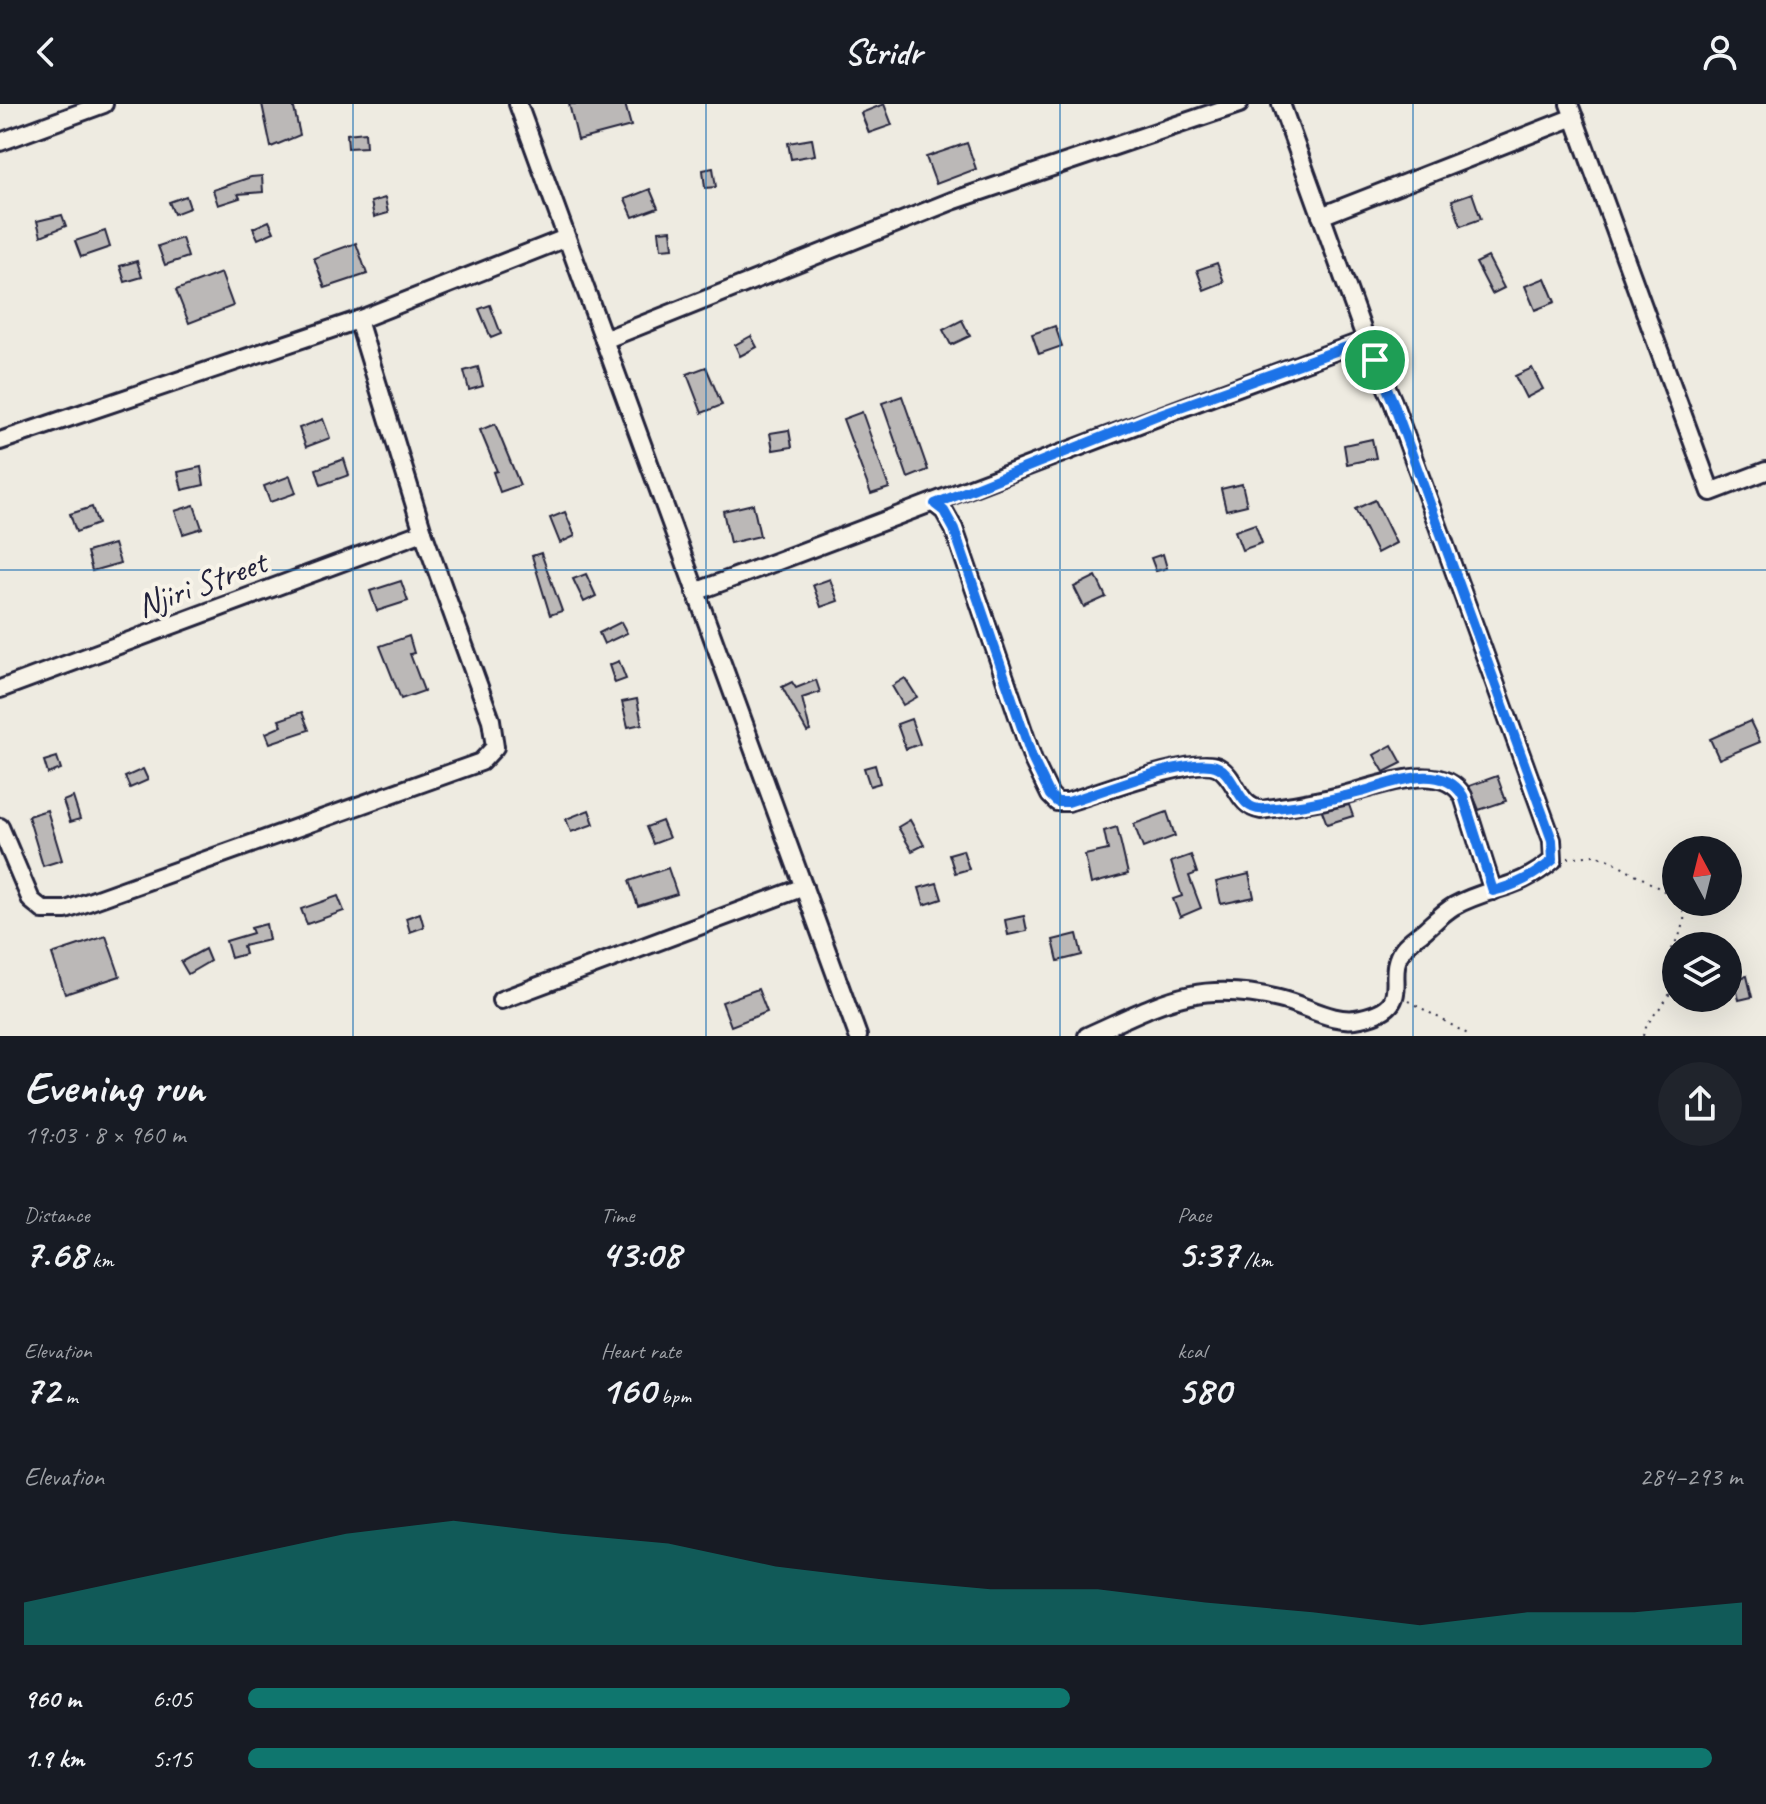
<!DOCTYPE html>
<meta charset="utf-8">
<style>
body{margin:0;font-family:Caveat,sans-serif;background:#20242c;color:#f1f3f6;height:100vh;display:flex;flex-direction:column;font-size:30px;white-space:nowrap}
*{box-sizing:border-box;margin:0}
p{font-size:26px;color:#9ea1a6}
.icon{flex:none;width:44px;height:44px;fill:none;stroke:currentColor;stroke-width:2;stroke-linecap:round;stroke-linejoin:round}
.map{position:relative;height:932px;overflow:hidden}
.details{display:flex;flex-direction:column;background:#171b24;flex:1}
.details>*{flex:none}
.needle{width:52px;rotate:353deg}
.buttons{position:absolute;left:1662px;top:732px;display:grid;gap:16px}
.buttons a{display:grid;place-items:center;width:80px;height:80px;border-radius:50%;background:#171b24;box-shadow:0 8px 32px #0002;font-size:40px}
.pin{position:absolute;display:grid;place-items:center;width:68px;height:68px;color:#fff;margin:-34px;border:4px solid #fff;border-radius:50%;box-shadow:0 2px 8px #0007}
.round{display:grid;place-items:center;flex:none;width:84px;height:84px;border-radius:42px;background:#20242c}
.summary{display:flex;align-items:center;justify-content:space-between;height:136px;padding:0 24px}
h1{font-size:44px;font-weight:600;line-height:60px}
.figures{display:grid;grid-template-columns:repeat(3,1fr);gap:12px;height:136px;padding:8px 24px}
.figures div{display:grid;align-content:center}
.figures b{font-size:40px;font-weight:600}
.figures small{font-size:22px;font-weight:400}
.figures p{font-size:22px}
.chart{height:224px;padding:16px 24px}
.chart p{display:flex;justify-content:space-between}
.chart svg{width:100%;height:144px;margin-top:8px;fill:#0f766e;opacity:.7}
ul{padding:0 24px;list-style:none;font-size:26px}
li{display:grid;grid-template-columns:128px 96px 1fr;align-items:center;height:60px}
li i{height:20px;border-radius:10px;background:#0f766e}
header{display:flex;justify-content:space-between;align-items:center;height:104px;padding:0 24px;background:#171b24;font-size:36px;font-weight:600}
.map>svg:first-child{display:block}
.building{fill:#bbb8b7;stroke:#22223b;stroke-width:2}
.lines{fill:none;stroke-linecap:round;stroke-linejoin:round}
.street-casing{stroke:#22223b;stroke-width:22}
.path{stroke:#22223b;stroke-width:2;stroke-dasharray:2 6;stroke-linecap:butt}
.street{stroke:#f7f3e8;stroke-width:16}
.route-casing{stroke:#fff;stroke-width:16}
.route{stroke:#1a73e8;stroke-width:10}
.grid{fill:none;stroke:#1f6fb2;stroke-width:2;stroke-opacity:0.55}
.labels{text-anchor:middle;stroke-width:8;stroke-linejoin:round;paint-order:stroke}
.street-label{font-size:34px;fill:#22223b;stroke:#f7f3e8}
</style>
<header><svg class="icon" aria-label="back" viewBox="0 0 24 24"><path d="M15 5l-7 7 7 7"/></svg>Stridr<svg class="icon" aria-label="person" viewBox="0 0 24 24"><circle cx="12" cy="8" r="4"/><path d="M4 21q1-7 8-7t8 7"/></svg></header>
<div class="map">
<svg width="1766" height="932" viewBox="0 0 1766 932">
<rect width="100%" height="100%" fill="#eeebe1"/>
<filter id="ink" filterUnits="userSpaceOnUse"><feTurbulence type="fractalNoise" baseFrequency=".0125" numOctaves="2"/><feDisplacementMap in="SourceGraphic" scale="16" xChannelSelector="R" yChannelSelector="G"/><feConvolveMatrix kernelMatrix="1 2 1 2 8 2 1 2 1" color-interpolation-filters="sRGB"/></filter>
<g filter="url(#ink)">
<g class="building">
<polygon points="262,0 293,0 300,31 271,43"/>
<polygon points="569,0 625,0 631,22 578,36"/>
<polygon points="884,0 892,21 869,29 861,9"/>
<polygon points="365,28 366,43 348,44 347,30"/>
<polygon points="812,35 815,51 791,55 788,39"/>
<polygon points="967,39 976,65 936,80 926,53"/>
<polygon points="713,64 716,83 705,84 703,66"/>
<polygon points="262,72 263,88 238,90 240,94 218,101 213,86 251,73"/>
<polygon points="650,85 658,104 633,113 625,95"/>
<polygon points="1472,89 1481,115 1461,122 1452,96"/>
<polygon points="186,92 190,104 174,110 169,98"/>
<polygon points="385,94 388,109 374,113 371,98"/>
<polygon points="62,111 66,122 41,132 37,117"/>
<polygon points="269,117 274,128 258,135 253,124"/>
<polygon points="671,126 673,144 661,145 659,127"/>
<polygon points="105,127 110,143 81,153 75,137"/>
<polygon points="182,134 188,153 165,161 158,142"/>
<polygon points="356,139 367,170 325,184 314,154"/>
<polygon points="1488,153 1504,184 1492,190 1476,159"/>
<polygon points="137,157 142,173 125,178 120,162"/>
<polygon points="1217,159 1224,178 1204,186 1197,166"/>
<polygon points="221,169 233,202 189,219 176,186"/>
<polygon points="1545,174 1555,198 1535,206 1525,182"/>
<polygon points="490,201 501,230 491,234 479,205"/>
<polygon points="962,216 970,232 951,241 943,226"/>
<polygon points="1055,222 1062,242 1039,250 1032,230"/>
<polygon points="751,232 757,243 740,252 735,241"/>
<polygon points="478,263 483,282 469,286 464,267"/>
<polygon points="706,263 722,301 702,309 687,270"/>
<polygon points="1532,264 1543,285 1526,294 1515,272"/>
<polygon points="902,292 928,366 908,374 882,299"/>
<polygon points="862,308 889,384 871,390 843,315"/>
<polygon points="323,315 330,334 306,343 299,324"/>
<polygon points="495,320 520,381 500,388 493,368 497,367 480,326"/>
<polygon points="789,326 792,343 773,346 770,329"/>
<polygon points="1372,335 1376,354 1347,360 1344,341"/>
<polygon points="344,355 349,371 321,381 316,365"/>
<polygon points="201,363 204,381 182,386 178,368"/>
<polygon points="290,372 296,389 270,398 264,382"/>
<polygon points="1242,380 1247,401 1226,406 1221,385"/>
<polygon points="1375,396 1396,439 1377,449 1355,405"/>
<polygon points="753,400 760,432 730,439 723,407"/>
<polygon points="194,401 202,424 183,430 175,407"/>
<polygon points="92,403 98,420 76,428 70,410"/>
<polygon points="565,408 575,432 560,439 550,414"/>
<polygon points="1255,420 1262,439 1242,446 1235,427"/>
<polygon points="114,440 120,459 92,467 87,448"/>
<polygon points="541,449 562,507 550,511 532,452"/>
<polygon points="1163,450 1167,464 1156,467 1151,454"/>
<polygon points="586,470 596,492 584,498 573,475"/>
<polygon points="1096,472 1106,493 1084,503 1074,483"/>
<polygon points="830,475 838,497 821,503 813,481"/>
<polygon points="401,477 408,497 377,507 370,487"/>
<polygon points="621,518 627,529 604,540 599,529"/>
<polygon points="409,532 414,549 410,550 424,587 401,595 380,542"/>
<polygon points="619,557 626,575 615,579 609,561"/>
<polygon points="905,574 917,593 903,601 892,582"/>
<polygon points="816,576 820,588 802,594 810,627 807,628 782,583 792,578 796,584"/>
<polygon points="637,595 642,620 628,623 622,598"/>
<polygon points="302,608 309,626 270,639 266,629 282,622 279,616"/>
<polygon points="911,615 920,640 906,645 897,620"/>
<polygon points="1750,617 1760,638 1719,655 1710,635"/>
<polygon points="1392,641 1402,659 1384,668 1374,651"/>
<polygon points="57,653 61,665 48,670 44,657"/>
<polygon points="875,661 880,679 870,682 864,664"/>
<polygon points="143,665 148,676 130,684 125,673"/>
<polygon points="1497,672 1506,697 1479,706 1469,682"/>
<polygon points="73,693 80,715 70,718 63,697"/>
<polygon points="1349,701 1353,712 1327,720 1322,707"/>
<polygon points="47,706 62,756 43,762 28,712"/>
<polygon points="589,706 594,720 571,728 566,715"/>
<polygon points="1167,708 1175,732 1143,744 1134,720"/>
<polygon points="910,716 924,741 912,747 898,723"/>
<polygon points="662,717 669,734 653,740 646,723"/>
<polygon points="1117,723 1128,770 1091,780 1085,751 1108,746 1104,727"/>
<polygon points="963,746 969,765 955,769 949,750"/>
<polygon points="1191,751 1197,769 1189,772 1201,804 1180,813 1173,795 1182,792 1171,758"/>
<polygon points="668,764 677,790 638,802 629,777"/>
<polygon points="1249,770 1254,793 1221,800 1216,778"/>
<polygon points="937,779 942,795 924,801 919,784"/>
<polygon points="338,792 344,807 307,820 301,805"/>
<polygon points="420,809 424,823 410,828 406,814"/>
<polygon points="1024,812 1027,827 1008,831 1005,816"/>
<polygon points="266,820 269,836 243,842 245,850 231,854 226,837 253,829 251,824"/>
<polygon points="1077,830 1082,851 1058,857 1053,836"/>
<polygon points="106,832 120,872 65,890 52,850"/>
<polygon points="205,845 210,857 188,870 181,858"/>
<polygon points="1747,872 1752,893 1739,896 1734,875"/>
<polygon points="758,885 767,908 731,922 722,898"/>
</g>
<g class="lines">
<defs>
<g id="street">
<polyline points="518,0 858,932"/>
<polyline points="1569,0 1711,388 1766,367"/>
<polyline points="0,38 104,0"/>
<polyline points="1321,112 1574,13"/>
<polyline points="604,236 952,97 1239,0"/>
<polyline points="0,337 358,216 566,134"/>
<path d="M935,400L944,407L954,425L1033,656L1050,691L1057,698H1068C1095,690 1197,651 1218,663C1237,674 1237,702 1261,706C1286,702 1310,699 1335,693C1369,686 1440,653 1463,692L1493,787"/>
<path d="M695,488C919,405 1141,317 1366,236"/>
<polyline points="0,585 423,428"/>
<polyline points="0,723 31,796 43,806 66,806 481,658 495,643 491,616 423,428 358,216"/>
<polyline points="501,896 804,783"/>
<path d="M1087,932C1161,899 1196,875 1279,895C1306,901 1334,921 1361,914C1418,901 1382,873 1403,845C1409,837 1418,832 1426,825C1435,817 1444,808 1454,802C1491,782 1518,786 1553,756L1552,736L1393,298L1366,236L1281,0"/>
</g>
</defs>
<use href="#street" class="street-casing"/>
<g class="path">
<polyline points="1568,754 1594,751 1611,756 1676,794"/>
<polyline points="1409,897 1471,932"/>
<path d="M1643,932C1647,914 1662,905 1670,889C1675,878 1666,869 1668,858C1672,834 1693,825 1680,798"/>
</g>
<use href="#street" class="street"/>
</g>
</g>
<g class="lines" filter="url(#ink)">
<defs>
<path id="route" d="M1366,236L1393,298L1552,736L1553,756C1534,772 1517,781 1493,787L1463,692C1442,657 1391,679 1361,688C1330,696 1296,703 1264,705C1235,708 1237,664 1211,661C1179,656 1102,688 1068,698H1057L1050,691L1033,656L954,425L944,407L935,400L1155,312Z"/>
</defs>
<use href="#route" class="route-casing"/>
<use href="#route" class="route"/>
</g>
<path class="grid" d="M353,0V932M706,0V932M1060,0V932M1413,0V932M0,466H1766"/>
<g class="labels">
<g class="street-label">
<text transform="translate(201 479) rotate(-20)" y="12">Njiri Street</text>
</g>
</g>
</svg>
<div class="buttons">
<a><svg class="needle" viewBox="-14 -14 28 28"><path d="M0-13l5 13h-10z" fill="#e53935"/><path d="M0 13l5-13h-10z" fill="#9ea1a6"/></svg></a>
<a><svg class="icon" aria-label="layers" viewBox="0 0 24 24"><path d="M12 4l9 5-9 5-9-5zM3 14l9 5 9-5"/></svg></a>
</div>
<div class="pin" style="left:1375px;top:256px;background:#1e9e55"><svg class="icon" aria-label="arrive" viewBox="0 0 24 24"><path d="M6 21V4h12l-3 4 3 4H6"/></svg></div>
</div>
<section class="details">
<div class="summary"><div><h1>Evening run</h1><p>19:03 · 8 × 960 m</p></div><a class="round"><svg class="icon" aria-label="share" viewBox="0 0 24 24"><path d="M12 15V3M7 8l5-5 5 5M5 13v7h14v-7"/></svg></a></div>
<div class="figures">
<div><p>Distance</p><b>7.68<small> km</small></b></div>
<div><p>Time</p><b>43:08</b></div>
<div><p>Pace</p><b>5:37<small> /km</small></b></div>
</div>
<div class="figures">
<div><p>Elevation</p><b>72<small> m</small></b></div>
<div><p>Heart rate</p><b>160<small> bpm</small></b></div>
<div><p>kcal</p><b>580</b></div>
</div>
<div class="chart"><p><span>Elevation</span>284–293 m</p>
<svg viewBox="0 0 160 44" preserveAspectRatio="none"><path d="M0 44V31L10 24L20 17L30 10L40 6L50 10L60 13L70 20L80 24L90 27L100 27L110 31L120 34L130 38L140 34L150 34L160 31V44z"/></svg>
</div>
<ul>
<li><b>960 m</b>6:05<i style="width:55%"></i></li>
<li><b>1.9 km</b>5:15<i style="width:98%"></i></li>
</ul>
</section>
